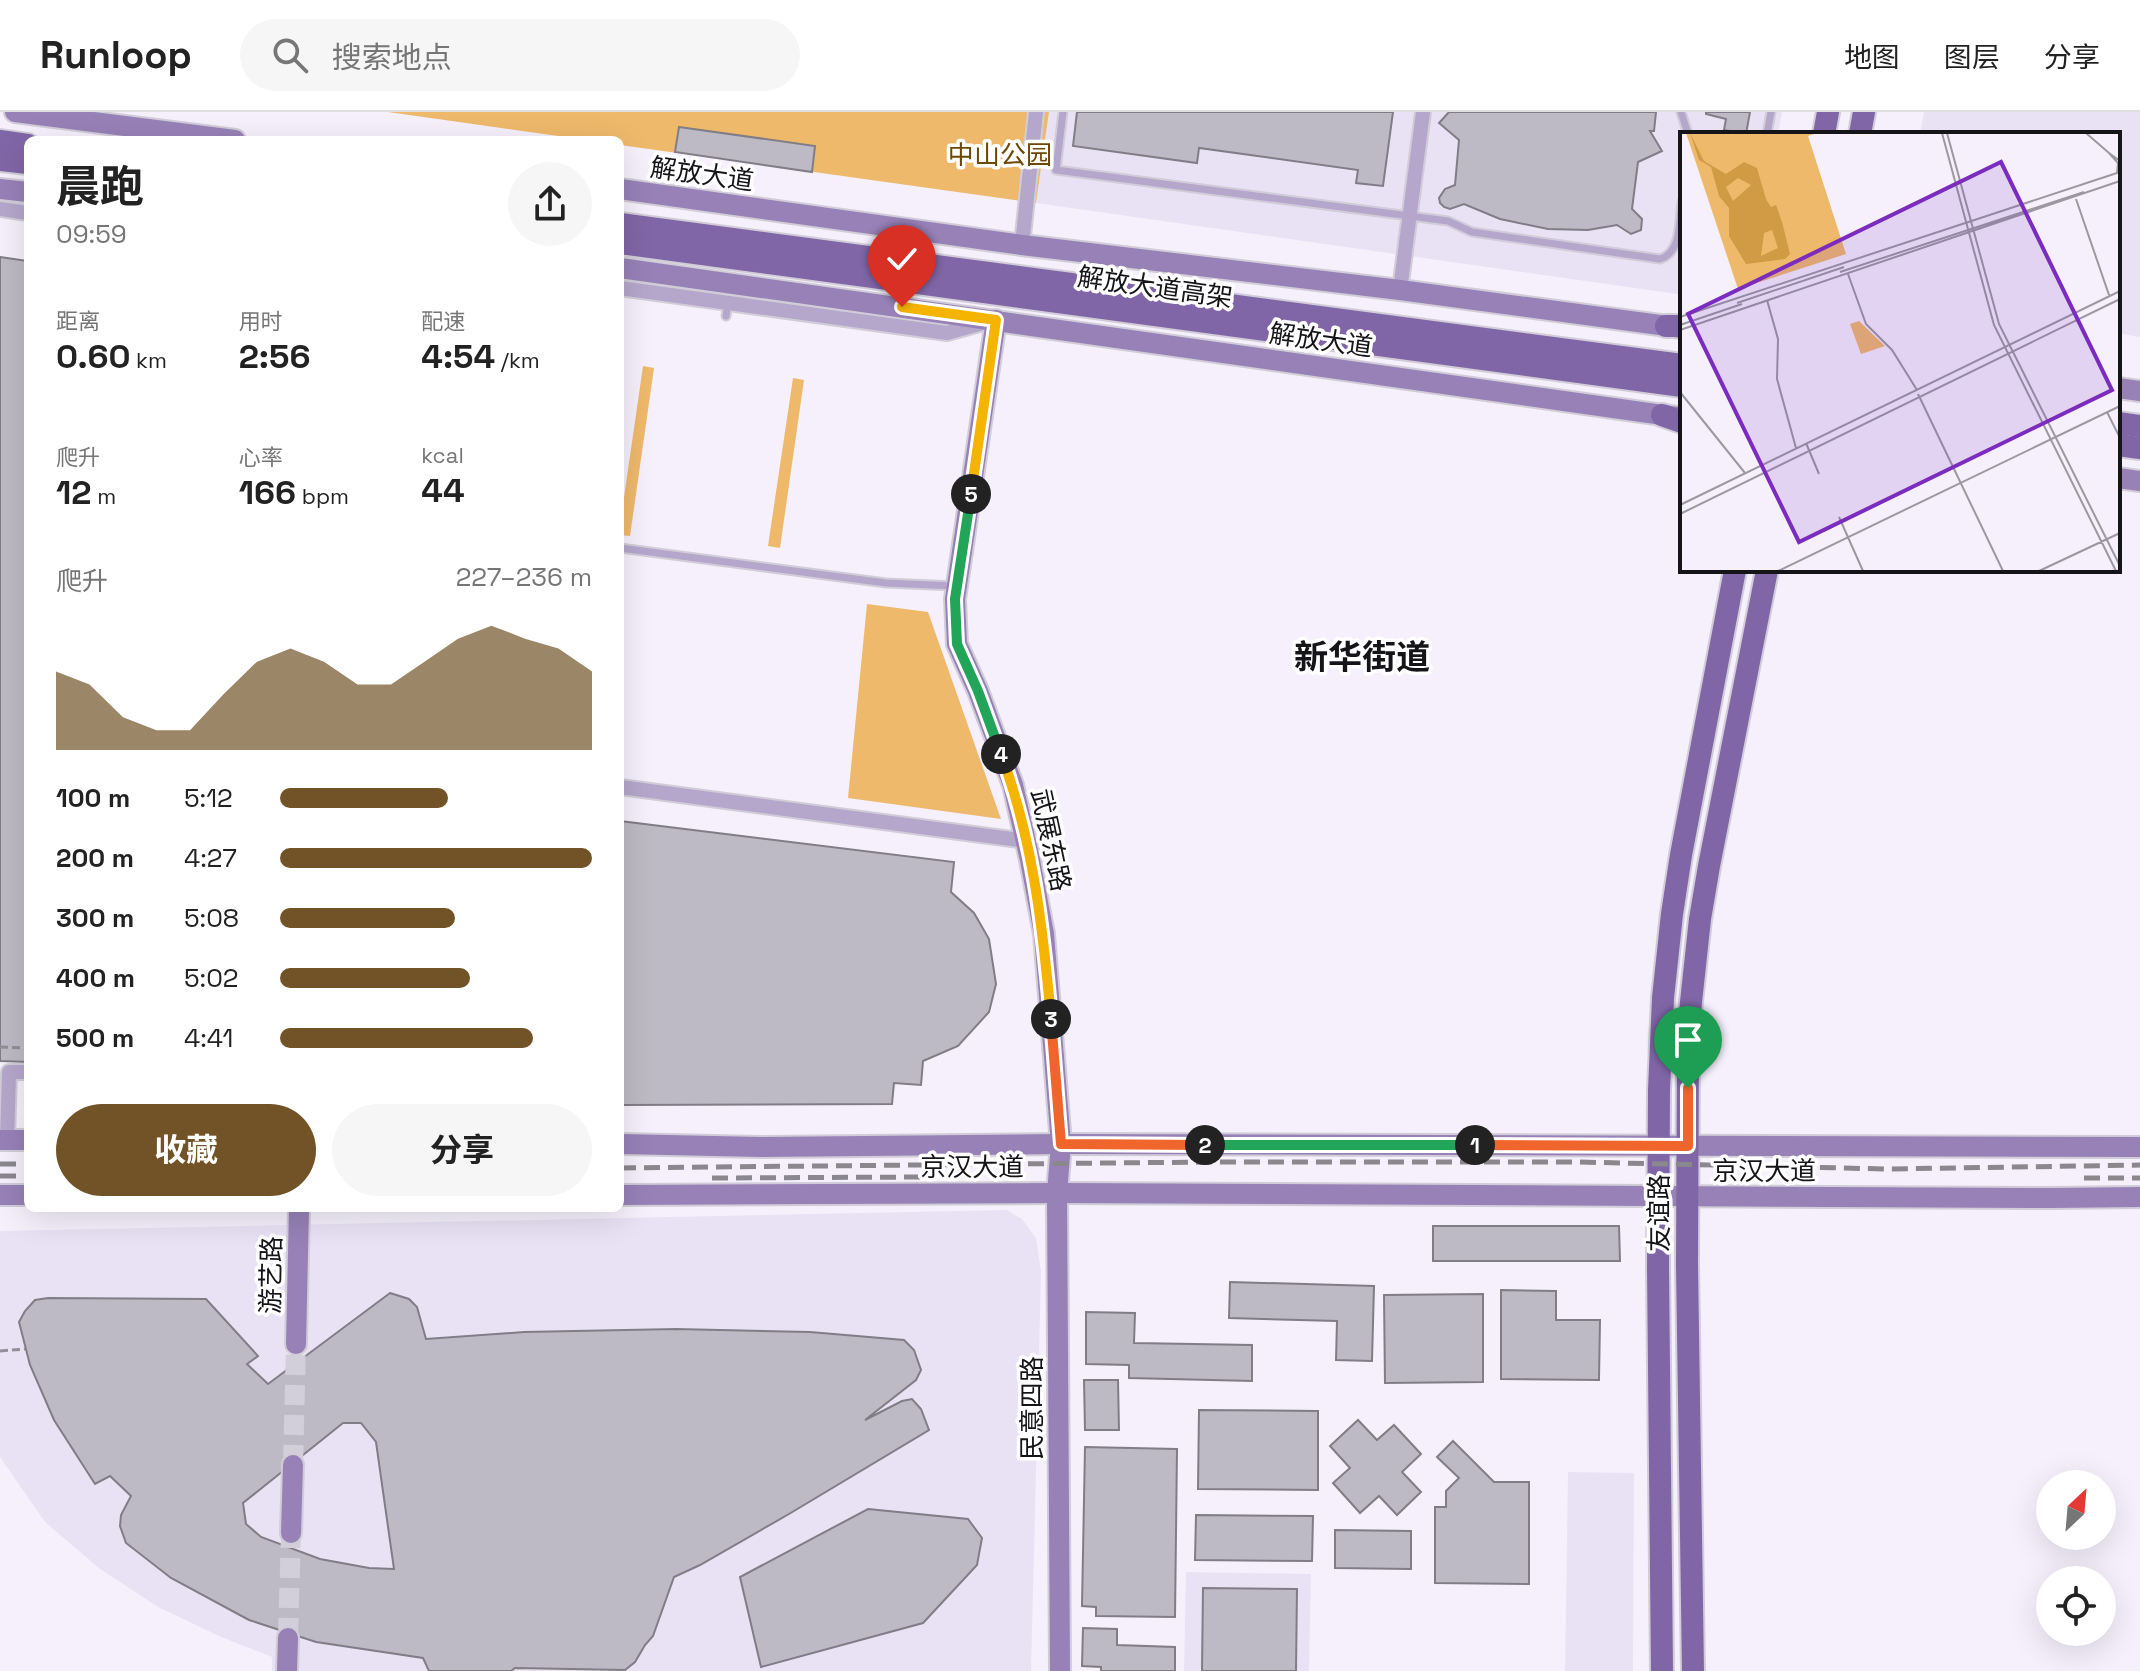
<!DOCTYPE html>
<html lang="zh">
<meta charset="utf-8">
<style>
body{margin:0;font-family:"Space Grotesk","Noto Sans SC",sans-serif;background:#f6f6f6;color:#222;height:100vh;display:flex;flex-direction:column;font-size:30px;white-space:nowrap}
*{box-sizing:border-box;margin:0}
p{font-size:26px;color:#767676}
.icon{flex:none;width:44px;height:44px;fill:none;stroke:currentColor;stroke-width:2;stroke-linecap:round;stroke-linejoin:round}
.map{position:relative;flex:1;overflow:hidden}
.side{position:absolute;left:24px;top:24px;width:600px;height:1076px;display:flex;flex-direction:column;background:#fff;border-radius:12px;box-shadow:0 8px 32px #0002}
.side>*{flex:none}
.needle{width:52px;rotate:26deg}
.buttons{position:absolute;left:2036px;top:1358px;display:grid;gap:16px}
.buttons a{display:grid;place-items:center;width:80px;height:80px;border-radius:50%;background:#fff;box-shadow:0 8px 32px #0002;font-size:40px}
.pin{position:absolute;display:grid;place-items:center;width:68px;height:68px;color:#fff;margin:-82px -34px;border-radius:50% 50% 50% 0;rotate:-45deg;box-shadow:0 0 8px #0007}
.pin .icon{rotate:45deg}
.km{position:absolute;width:40px;height:40px;margin:-20px;border-radius:50%;background:#222;color:#fff;font-size:22px;line-height:40px;text-align:center}
.round{display:grid;place-items:center;flex:none;width:84px;height:84px;border-radius:42px;background:#f6f6f6}
.summary{display:flex;align-items:center;justify-content:space-between;height:136px;padding:0 32px}
h1{font-size:44px;font-weight:700;line-height:60px}
.metrics{display:grid;grid-template-columns:repeat(3,1fr);gap:12px;height:136px;padding:8px 32px}
.metrics div{display:grid;align-content:center}
.metrics b{font-size:34px;font-weight:700}
.metrics small{font-size:22px;font-weight:400}
.metrics p{font-size:22px}
.chart{height:224px;padding:16px 32px}
.chart p{display:flex;justify-content:space-between}
.chart svg{width:100%;height:144px;margin-top:8px;fill:#715327;opacity:.7}
.primary-button{display:flex;gap:16px;margin-top:auto;padding:16px 32px}
.primary-button a{flex:1;height:92px;border-radius:48px;background:#715327;color:#fff;font-size:32px;font-weight:700;line-height:92px;text-align:center}
.primary-button a+a{background:#f6f6f6;color:#222}
ul{padding:0 32px;list-style:none;font-size:26px}
li{display:grid;grid-template-columns:128px 96px 1fr;align-items:center;height:60px}
li i{height:20px;border-radius:10px;background:#715327}
header{display:flex;align-items:center;gap:48px;box-sizing:border-box;height:112px;padding:0 40px;background:#fff;border-bottom:2px solid #e0e0e0}
header strong{font-size:38px}
nav{display:flex;gap:44px;margin-inline-start:auto;font-size:28px}
.search{width:560px;height:72px;background:#f6f6f6;display:flex;align-items:center;gap:20px;box-sizing:border-box;padding:0 28px;border-radius:44px;color:#767676;font-size:30px}
.map>svg:first-child{display:block}
.built{fill:#e9e2f5}
.green{fill:#efb96b}
.building{fill:#bebac5;stroke:#817d87;stroke-width:2;fill-rule:evenodd}
.lines{fill:none;stroke-linecap:round;stroke-linejoin:round}
.secondary-tunnel{stroke:#d3cfda;stroke-width:20;stroke-dasharray:20 10;stroke-linecap:butt}
.lane-casing{stroke:#d1cdd8;stroke-width:11}
.street-casing{stroke:#d1cdd8;stroke-width:18}
.secondary-casing{stroke:#d1cdd8;stroke-width:24}
.primary-casing{stroke:#d1cdd8;stroke-width:26}
.path{stroke:#918e96;stroke-width:3;stroke-dasharray:8 4;stroke-linecap:butt}
.lane{stroke:#b5a7cb;stroke-width:7}
.street{stroke:#b5a7cb;stroke-width:14}
.secondary{stroke:#9781b7;stroke-width:20}
.primary{stroke:#8166a7;stroke-width:22}
.rail{stroke:#8a878f;stroke-width:5;stroke-dasharray:16 8;stroke-linecap:butt}
.split-1-casing{stroke:#fff;stroke-width:16}
.split-2-casing{stroke:#fff;stroke-width:16}
.split-3-casing{stroke:#fff;stroke-width:16}
.split-4-casing{stroke:#fff;stroke-width:16}
.split-5-casing{stroke:#fff;stroke-width:16}
.split-6-casing{stroke:#fff;stroke-width:16}
.split-1{stroke:#f0652b;stroke-width:10}
.split-2{stroke:#22a559;stroke-width:10}
.split-3{stroke:#f0652b;stroke-width:10}
.split-4{stroke:#f5b400;stroke-width:10}
.split-5{stroke:#22a559;stroke-width:10}
.split-6{stroke:#f5b400;stroke-width:10}
.labels{text-anchor:middle;stroke-width:7;stroke-linejoin:round;paint-order:stroke}
.park-label{font-size:26px;fill:#6d4802;stroke:#fff}
.street-label{font-size:26px;fill:#151418;stroke:#fff}
.district-label{font-size:34px;font-weight:bold;fill:#151418;stroke:#fff}
.inset-road{fill:none;stroke:#9b98a1;stroke-width:2}
.view{fill:#7b2cbf;fill-opacity:0.15;stroke:#7b2cbf;stroke-width:4}
.inset-edge{fill:none;stroke:#151418;stroke-width:4}
</style>
<header>
<strong>Runloop</strong>
<div class="search"><svg class="icon" aria-label="search" viewBox="0 0 24 24"><circle cx="10" cy="10" r="6"/><path d="M15 15l6 6"/></svg>搜索地点</div>
<nav><a>地图</a><a>图层</a><a>分享</a></nav>
</header>
<div class="map">
<svg width="2140" height="1559" viewBox="0 0 2140 1559">
<rect width="100%" height="100%" fill="#f5f0fc"/>
<g class="built">
<polygon points="1049,0 1782,0 1778,22 1682,22 1682,181 1677,182 1036,91"/>
<polygon points="1924,0 2140,0 2140,225 2118,221 2118,22 1920,22"/>
<polygon points="1007,1098 1022,1107 1036,1126 1041,1160 1031,1559 272,1559 272,1545 219,1524 158,1495 100,1457 45,1410 0,1345 0,1119"/>
<polygon points="1568,1360 1634,1361 1633,1559 1565,1559"/>
<polygon points="1186,1460 1311,1462 1309,1559 1184,1559"/>
</g>
<g class="green">
<polygon points="388,0 1049,0 1036,91 620,33 620,28 587,28"/>
<polygon points="643,254 654,256 630,424 620,423 620,413"/>
<polygon points="793,266 804,268 780,436 768,434"/>
<polygon points="867,492 928,500 1001,707 848,686"/>
</g>
<g class="building">
<polygon points="1077,0 1393,0 1383,74 1356,71 1358,58 1199,36 1197,51 1073,34"/>
<polygon points="1449,0 1656,0 1654,19 1650,19 1662,39 1638,50 1632,97 1642,107 1641,118 1631,122 1617,113 1588,118 1548,117 1500,107 1464,92 1450,97 1444,95 1440,91 1439,86 1445,77 1455,73 1459,28 1439,11"/>
<polygon points="1706,0 1750,0 1746,22 1724,18 1726,7 1706,2"/>
<polygon points="679,15 815,34 812,60 675,40"/>
<polygon points="0,145 28,149 28,950 0,949"/>
<polygon points="620,709 954,750 951,780 974,801 989,827 996,872 989,900 958,934 923,949 921,973 894,971 892,992 620,993"/>
<polygon points="1433,1114 1619,1114 1620,1149 1433,1149"/>
<polygon points="1230,1170 1374,1174 1372,1249 1336,1248 1337,1209 1229,1206"/>
<polygon points="1501,1178 1556,1179 1556,1208 1600,1208 1599,1268 1501,1267"/>
<path d="M390,1181L409,1187L417,1195L426,1227L524,1220L676,1217L810,1220L904,1228L914,1238L921,1258L916,1268L865,1308L902,1289L912,1287L921,1297L929,1318L789,1402L700,1453L674,1465L653,1524L645,1533L635,1550L625,1558L515,1556L511,1559H429L423,1546L316,1530L249,1508L171,1466L126,1431L120,1414L121,1403L131,1384L110,1364L95,1372L54,1308L30,1253L19,1210L25,1199L35,1188L48,1186L206,1187L258,1244L247,1252L268,1272ZM343,1311H361L376,1330L394,1457L369,1456L320,1447L261,1425L246,1412L243,1391Z"/>
<polygon points="1483,1182 1483,1270 1385,1271 1384,1183"/>
<polygon points="1086,1200 1135,1201 1134,1231 1252,1233 1252,1269 1129,1266 1129,1253 1086,1252"/>
<polygon points="1084,1268 1118,1268 1119,1318 1085,1318"/>
<polygon points="1199,1298 1318,1299 1318,1378 1198,1377"/>
<polygon points="1358,1308 1377,1328 1394,1313 1421,1342 1402,1360 1421,1380 1397,1403 1379,1384 1360,1401 1333,1371 1350,1356 1330,1334"/>
<polygon points="1453,1329 1494,1370 1529,1370 1529,1472 1435,1471 1435,1395 1446,1395 1446,1379 1459,1366 1437,1345"/>
<polygon points="1085,1335 1177,1337 1175,1505 1096,1504 1096,1495 1082,1494"/>
<polygon points="868,1397 968,1407 982,1426 977,1453 923,1511 761,1555 740,1465"/>
<polygon points="1196,1403 1313,1404 1312,1449 1195,1448"/>
<polygon points="1335,1418 1411,1419 1411,1457 1335,1456"/>
<polygon points="1203,1476 1297,1477 1296,1559 1202,1559"/>
<polygon points="1083,1516 1117,1517 1117,1533 1175,1535 1175,1559 1101,1559 1101,1555 1082,1554"/>
</g>
<g class="lines">
<g class="secondary-tunnel">
<polyline points="293,1353 296,1232"/>
<polyline points="288,1526 291,1421"/>
</g>
<defs>
<g id="lane">
<path d="M1063,0L1056,58L1448,109L1472,120L1660,147C1682,140 1679,109 1682,90"/>
<polyline points="1681,0 1688,22"/>
<polyline points="1767,22 1771,0"/>
<polyline points="726,204 728,190"/>
<polyline points="620,436 886,471 955,474"/>
</g>
<g id="street">
<polyline points="0,97 28,101"/>
<polyline points="1022,133 1036,0"/>
<polyline points="620,176 947,221 983,211"/>
<polyline points="1400,178 1423,0"/>
<polyline points="620,675 1026,729"/>
<polyline points="7,1028 9,960 28,960"/>
</g>
<g id="secondary">
<polyline points="15,0 235,28"/>
<polyline points="0,77 28,80"/>
<polyline points="620,77 1022,133 1400,178 1682,216"/>
<polyline points="620,156 1677,305"/>
<polyline points="996,208 955,487 957,532 978,579 1013,673 1030,748 1044,822 1061,1032 1057,1081 1060,1559"/>
<polyline points="2118,276 2140,279"/>
<polyline points="2118,366 2140,369"/>
<polyline points="0,1028 28,1028"/>
<polyline points="620,1032 761,1035 1061,1032 2140,1035"/>
<polyline points="0,1083 28,1083"/>
<polyline points="620,1083 1057,1081 2051,1086 2140,1085"/>
<polyline points="296,1232 299,1096"/>
<polyline points="291,1421 293,1353"/>
<polyline points="287,1559 288,1526"/>
</g>
<g id="primary">
<polyline points="1824,22 1828,0"/>
<polyline points="1860,22 1864,0"/>
<polyline points="0,29 28,33"/>
<polyline points="0,48 28,51"/>
<polyline points="620,112 1682,253"/>
<polyline points="620,131 1682,274"/>
<polyline points="1666,214 1682,214"/>
<polyline points="1662,303 1682,310"/>
<polyline points="2118,311 2140,314"/>
<polyline points="2118,333 2140,336"/>
<polyline points="1662,1559 1658,1154 1659,978 1663,886 1672,802 1681,743 1735,458"/>
<polyline points="1693,1559 1687,1152 1688,931 1691,890 1700,807 1709,754 1767,458"/>
</g>
</defs>
<use href="#lane" class="lane-casing"/>
<use href="#street" class="street-casing"/>
<use href="#secondary" class="secondary-casing"/>
<use href="#primary" class="primary-casing"/>
<g class="path">
<polyline points="0,935 28,936"/>
<polyline points="0,1239 25,1237"/>
</g>
<use href="#lane" class="lane"/>
<use href="#street" class="street"/>
<use href="#secondary" class="secondary"/>
<use href="#primary" class="primary"/>
<g class="rail">
<polyline points="0,1052 28,1052"/>
<polyline points="620,1056 1209,1050 1578,1050 1887,1057 2140,1053"/>
<polyline points="0,1064 28,1064"/>
<polyline points="712,1066 924,1065"/>
<polyline points="2084,1066 2140,1066"/>
</g>
</g>
<g class="lines">
<defs>
<polyline id="split-1" points="1475,1033 1688,1034 1688,976"/>
<polyline id="split-2" points="1205,1033 1475,1033"/>
<polyline id="split-3" points="1051,907 1061,1032 1205,1033"/>
<path id="split-4" d="M1001,642C1033,727 1043,817 1051,907"/>
<polyline id="split-5" points="971,382 955,487 957,532 978,579 1001,642"/>
<polyline id="split-6" points="902,195 996,208 971,382"/>
</defs>
<use href="#split-1" class="split-1-casing"/>
<use href="#split-2" class="split-2-casing"/>
<use href="#split-3" class="split-3-casing"/>
<use href="#split-4" class="split-4-casing"/>
<use href="#split-5" class="split-5-casing"/>
<use href="#split-6" class="split-6-casing"/>
<use href="#split-1" class="split-1"/>
<use href="#split-2" class="split-2"/>
<use href="#split-3" class="split-3"/>
<use href="#split-4" class="split-4"/>
<use href="#split-5" class="split-5"/>
<use href="#split-6" class="split-6"/>
</g>
<g class="labels">
<g class="park-label">
<text x="1000" y="52">中山公园</text>
</g>
<g class="street-label">
<text transform="translate(702 62) rotate(8)" y="9">解放大道</text>
<text transform="translate(1155 175) rotate(8)" y="9">解放大道高架</text>
<text transform="translate(1321 228) rotate(8)" y="9">解放大道</text>
<text transform="translate(1051 728) rotate(78)" y="9">武展东路</text>
<text x="972" y="1064">京汉大道</text>
<text x="1764" y="1068">京汉大道</text>
<text transform="translate(1659 1101) rotate(-90)" y="9">友谊路</text>
<text transform="translate(271 1163) rotate(-89)" y="9">游艺路</text>
<text transform="translate(1032 1296) rotate(-90)" y="9">民意四路</text>
</g>
<g class="district-label">
<text x="1362" y="557">新华街道</text>
</g>
</g>
<g transform="translate(1680 20)">
<rect width="440" height="440" fill="#f5f0fc"/>
<path d="M6,1H137L128,4L166,122L58,157ZM179,189L205,214L181,222L170,192Z" fill="#efb96b"/>
<path d="M10,1L24,29L46,42L64,30L77,36L86,67L91,75L96,73L102,90L110,122L105,127L66,132L49,104V76L39,64L31,35L19,28ZM58,46L71,53L53,69L46,55ZM92,98L98,116L81,124L84,101Z" fill="#d19a45" fill-rule="evenodd"/>
<path class="inset-road" d="M262,1L314,193L436,439M267,1L319,192L440,434M406,1L429,21M437,41L438,31L429,21L440,29M396,67L429,163M160,140L404,60M168,142L186,192L212,218L237,258M87,168L98,207L97,247L116,316M57,171L164,135M0,185L440,40M0,193L62,172M0,198L440,49M0,260L65,341M238,262L323,439M427,280L440,306M126,311L139,342M0,373L440,159M0,382L440,167M159,385L183,439M98,439L440,274M359,439L440,401"/>
<path class="view" d="M321,30L432,258L119,410L8,182Z"/>
<rect width="440" height="440" class="inset-edge"/>
</g>
</svg>
<div class="buttons">
<a><svg class="needle" viewBox="-14 -14 28 28"><path d="M0-13l5 13h-10z" fill="#e53935"/><path d="M0 13l5-13h-10z" fill="#767676"/></svg></a>
<a><svg class="icon" aria-label="locate" viewBox="0 0 24 24"><circle cx="12" cy="12" r="6"/><path d="M12 2v4M12 18v4M2 12h4M18 12h4"/></svg></a>
</div>
<div class="pin" style="left:1688px;top:976px;background:#1e9e55"><svg class="icon" aria-label="arrive" viewBox="0 0 24 24"><path d="M6 21V4h12l-3 4 3 4H6"/></svg></div>
<div class="pin" style="left:902px;top:195px;background:#d93025"><svg class="icon" aria-label="check" viewBox="0 0 24 24"><path d="M5 12l5 5 9-10"/></svg></div>
<b class="km" style="left:1475px;top:1033px">1</b>
<b class="km" style="left:1205px;top:1033px">2</b>
<b class="km" style="left:1051px;top:907px">3</b>
<b class="km" style="left:1001px;top:642px">4</b>
<b class="km" style="left:971px;top:382px">5</b>
<section class="side">
<div class="summary"><div><h1>晨跑</h1><p>09:59</p></div><a class="round"><svg class="icon" aria-label="share" viewBox="0 0 24 24"><path d="M12 15V3M7 8l5-5 5 5M5 13v7h14v-7"/></svg></a></div>
<div class="metrics">
<div><p>距离</p><b>0.60<small> km</small></b></div>
<div><p>用时</p><b>2:56</b></div>
<div><p>配速</p><b>4:54<small> /km</small></b></div>
</div>
<div class="metrics">
<div><p>爬升</p><b>12<small> m</small></b></div>
<div><p>心率</p><b>166<small> bpm</small></b></div>
<div><p>kcal</p><b>44</b></div>
</div>
<div class="chart"><p><span>爬升</span>227–236 m</p>
<svg viewBox="0 0 160 44" preserveAspectRatio="none"><path d="M0 44V20L10 24L20 34L30 38L40 38L50 27L60 17L70 13L80 17L90 24L100 24L110 17L120 10L130 6L140 10L150 13L160 20V44z"/></svg>
</div>
<ul>
<li><b>100 m</b>5:12<i style="width:54%"></i></li>
<li><b>200 m</b>4:27<i style="width:100%"></i></li>
<li><b>300 m</b>5:08<i style="width:56%"></i></li>
<li><b>400 m</b>5:02<i style="width:61%"></i></li>
<li><b>500 m</b>4:41<i style="width:81%"></i></li>
</ul>
<div class="primary-button"><a>收藏</a><a>分享</a></div>
</section>
</div>
